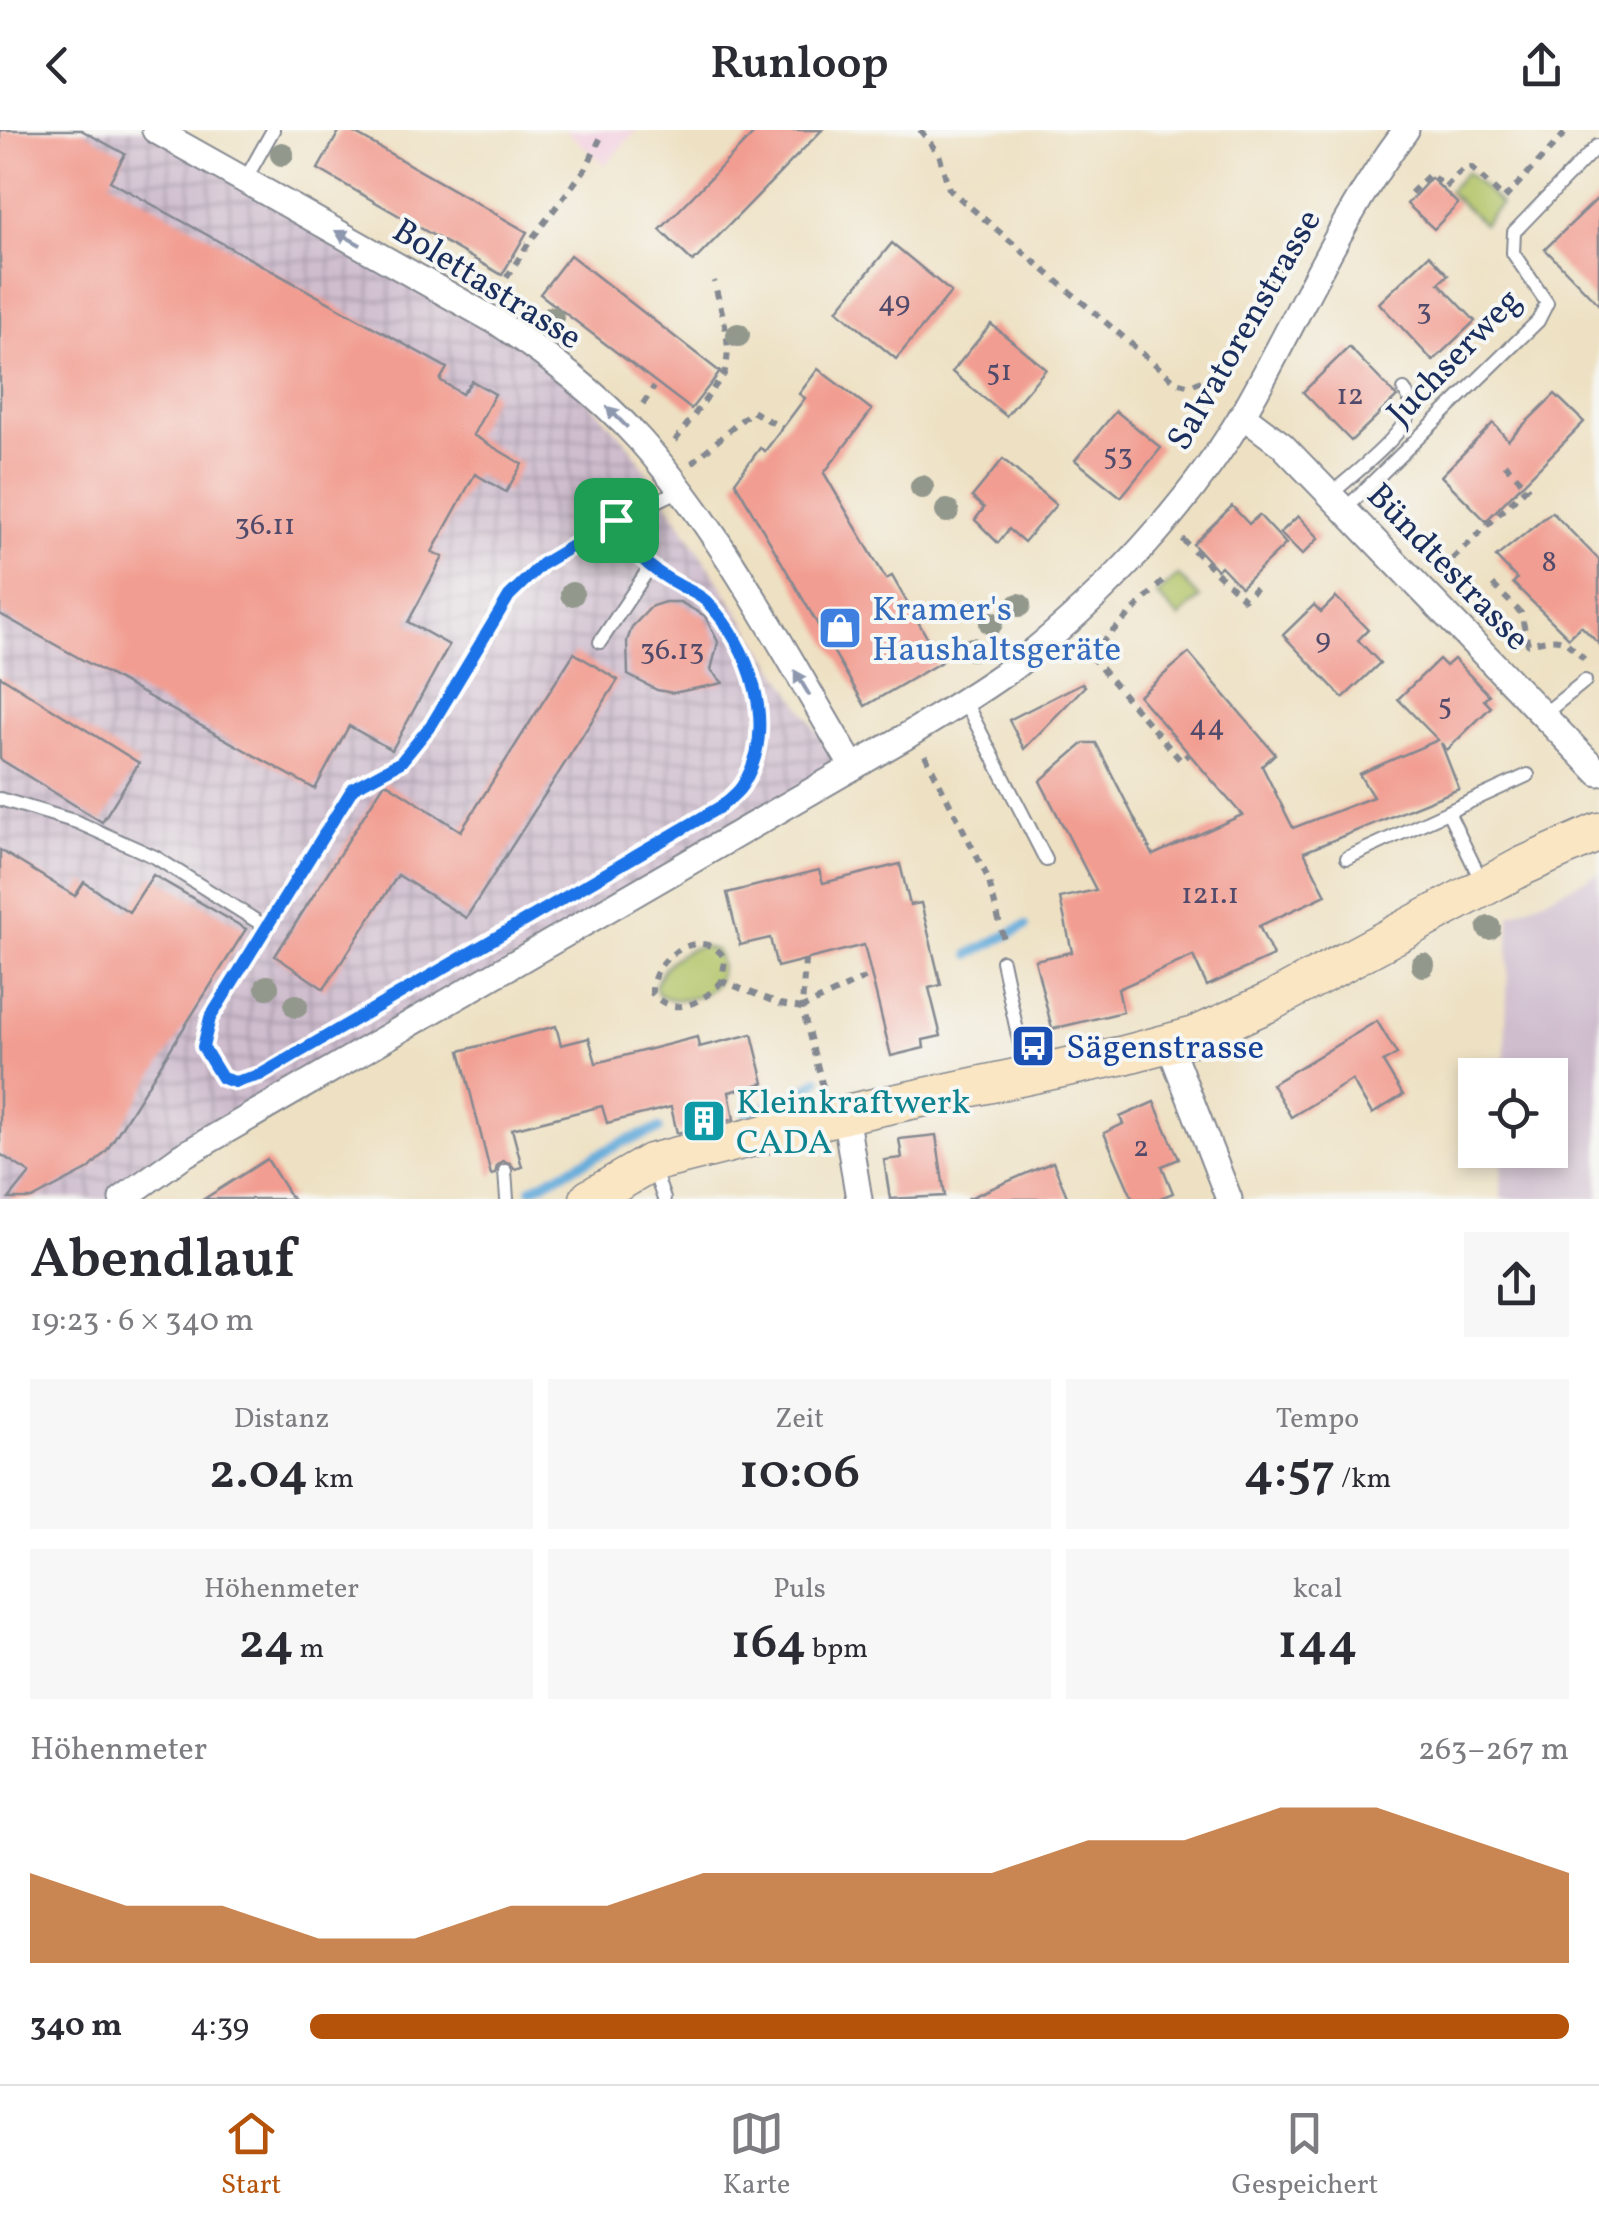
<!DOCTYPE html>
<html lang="de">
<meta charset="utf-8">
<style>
body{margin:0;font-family:Vollkorn,serif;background:#f7f7f7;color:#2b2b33;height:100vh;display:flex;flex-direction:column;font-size:38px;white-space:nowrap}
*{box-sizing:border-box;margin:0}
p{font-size:32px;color:#7c7c81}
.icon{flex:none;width:55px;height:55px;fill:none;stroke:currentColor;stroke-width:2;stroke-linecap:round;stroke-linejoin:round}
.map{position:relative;height:1069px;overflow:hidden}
.panel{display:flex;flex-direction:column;background:#fff;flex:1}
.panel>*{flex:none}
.fabs{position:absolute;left:1458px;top:928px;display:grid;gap:20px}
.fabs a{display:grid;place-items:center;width:110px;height:110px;border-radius:0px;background:#fff;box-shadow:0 5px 15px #0003;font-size:50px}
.pin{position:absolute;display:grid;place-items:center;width:85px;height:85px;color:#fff;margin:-42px;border-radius:20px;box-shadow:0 5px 15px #0006}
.round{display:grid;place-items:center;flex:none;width:105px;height:105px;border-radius:0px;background:#f7f7f7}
.summary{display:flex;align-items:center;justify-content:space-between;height:170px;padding:0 30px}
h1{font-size:55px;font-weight:600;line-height:75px}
.figures{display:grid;grid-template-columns:repeat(3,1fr);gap:15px;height:170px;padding:10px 30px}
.figures div{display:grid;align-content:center;border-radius:0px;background:#f7f7f7;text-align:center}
.figures b{font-size:50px;font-weight:600}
.figures small{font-size:28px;font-weight:400}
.figures p{font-size:28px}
.chart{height:280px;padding:20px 30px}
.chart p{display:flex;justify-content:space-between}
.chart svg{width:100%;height:180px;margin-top:10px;fill:#b45309;opacity:.7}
ul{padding:0 30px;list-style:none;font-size:32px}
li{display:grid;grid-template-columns:160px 120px 1fr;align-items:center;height:75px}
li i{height:25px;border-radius:12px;background:#b45309}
header{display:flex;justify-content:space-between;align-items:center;height:130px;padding:0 30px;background:#fff;font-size:45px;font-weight:600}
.tabs{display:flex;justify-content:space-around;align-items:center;height:140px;border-top:2px solid #e1e1e2;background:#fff;font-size:28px;color:#7c7c81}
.tabs a{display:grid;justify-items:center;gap:5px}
.tabs .on{color:#b45309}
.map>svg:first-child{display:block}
.built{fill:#f3cfdf}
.industrial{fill:url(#industrial-grid)}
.railway{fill:#cfbdce}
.green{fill:#b2c568;stroke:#667a63;stroke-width:2.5}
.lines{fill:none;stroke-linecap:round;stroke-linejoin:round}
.stream{stroke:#63aada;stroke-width:10}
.building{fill:#f29d91}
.lane-casing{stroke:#848890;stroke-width:16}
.street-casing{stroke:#848890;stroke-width:29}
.secondary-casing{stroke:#848890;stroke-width:41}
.path{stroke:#848890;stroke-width:6;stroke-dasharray:8 8;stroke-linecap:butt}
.lane{stroke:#fff;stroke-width:12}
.street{stroke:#fff;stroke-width:25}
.secondary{stroke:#fbe6c4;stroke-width:38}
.tree{fill:#93988d}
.oneway{fill:#8d97ae}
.route-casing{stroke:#fff;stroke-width:20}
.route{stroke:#1a73e8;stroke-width:12}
.labels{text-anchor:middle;stroke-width:8;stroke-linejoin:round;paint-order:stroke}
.number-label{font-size:30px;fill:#514a6b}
.street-label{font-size:35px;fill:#1b2f5e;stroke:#f6f6f2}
.shop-label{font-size:35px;fill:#366cbe;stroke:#f6f6f2;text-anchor:start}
.transit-label{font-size:35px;fill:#164399;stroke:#f6f6f2;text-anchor:start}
.culture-label{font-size:35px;fill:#0d838f;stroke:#f6f6f2;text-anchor:start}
</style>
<header><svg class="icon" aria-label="back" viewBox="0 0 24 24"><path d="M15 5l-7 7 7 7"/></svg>Runloop<svg class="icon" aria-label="share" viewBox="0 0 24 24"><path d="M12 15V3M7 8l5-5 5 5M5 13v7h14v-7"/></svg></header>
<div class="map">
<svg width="1599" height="1069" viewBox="0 0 1599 1069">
<defs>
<pattern id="industrial-grid" width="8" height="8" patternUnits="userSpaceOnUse" patternTransform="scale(2.5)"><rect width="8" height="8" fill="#cfbdce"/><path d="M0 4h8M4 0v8" fill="none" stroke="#a79aaa"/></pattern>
</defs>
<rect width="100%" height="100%" fill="#f6f6f2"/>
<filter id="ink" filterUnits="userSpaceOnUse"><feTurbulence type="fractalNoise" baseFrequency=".01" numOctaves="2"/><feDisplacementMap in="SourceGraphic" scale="20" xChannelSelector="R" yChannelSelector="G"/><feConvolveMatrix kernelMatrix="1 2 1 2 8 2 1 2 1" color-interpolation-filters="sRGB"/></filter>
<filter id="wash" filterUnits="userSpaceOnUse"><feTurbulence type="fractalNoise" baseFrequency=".0048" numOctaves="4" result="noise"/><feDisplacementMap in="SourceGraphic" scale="40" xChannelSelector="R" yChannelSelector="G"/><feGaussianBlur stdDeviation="2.25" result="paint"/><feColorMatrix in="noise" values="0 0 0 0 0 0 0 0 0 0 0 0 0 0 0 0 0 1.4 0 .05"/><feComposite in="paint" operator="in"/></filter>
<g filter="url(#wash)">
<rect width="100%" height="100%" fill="#eee1c3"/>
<polygon class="built" points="565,0 637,0 605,35"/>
<polygon class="industrial" points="0,0 178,0 542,223 628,313 840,636 117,1069 0,1069"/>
<polygon class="railway" points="1599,743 1599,1069 1501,1069 1502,1020 1550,1020 1550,945 1504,945 1510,785"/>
<g class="green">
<polygon points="1466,42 1501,74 1483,94 1448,61"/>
<polygon points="1178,445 1200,468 1179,488 1157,465"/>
<path d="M702,816L715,820C737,856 690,880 659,865L655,857C663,833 678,821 702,816Z"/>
</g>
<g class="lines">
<g class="stream">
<polyline points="970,824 1025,796"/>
<polyline points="747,982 790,971 818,950"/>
<polyline points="531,1059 623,1012 659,999"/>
</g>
</g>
<g id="blocks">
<g class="building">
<polygon points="0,0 81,0 125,24 110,51 447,238 440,250 462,264 472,251 495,264 473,305 522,334 506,362 475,344 432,422 443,427 408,492 449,515 392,620 349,596 315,659 0,484"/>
<polygon points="340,0 349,0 527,102 502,145 318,39"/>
<polygon points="757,0 822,0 693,132 660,100"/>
<polygon points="1431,48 1458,74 1434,99 1407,74"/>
<polygon points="1599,67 1599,175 1545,119"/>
<polygon points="892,113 951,162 896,229 837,180"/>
<polygon points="570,125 720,242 691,279 540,164"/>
<polygon points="1429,125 1448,145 1439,153 1475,191 1433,231 1379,173"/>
<polygon points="991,194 1046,239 1006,286 952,242"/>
<polygon points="1349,217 1397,267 1351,311 1303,262"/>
<polygon points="818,239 872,280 824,343 886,449 892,446 941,532 865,576 735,352 760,318 765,321 805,268 799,264"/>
<polygon points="1555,264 1584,292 1486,391 1441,346 1493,293 1508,310"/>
<polygon points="1116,281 1161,318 1121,367 1075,330"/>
<polygon points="1003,329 1056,375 1024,412 1009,399 998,413 975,390 984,378 972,367"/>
<polygon points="1232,376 1249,394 1259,385 1286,414 1241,457 1221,436 1217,440 1193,414"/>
<polygon points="1552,382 1599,430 1599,514 1581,496 1569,508 1513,453 1517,449 1496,427"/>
<polygon points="1298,386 1319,408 1302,425 1280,403"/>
<polygon points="1336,467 1368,500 1358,510 1380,533 1343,568 1283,505 1314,475 1321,482"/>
<polygon points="665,472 680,472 705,486 718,512 711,540 723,553 673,563 657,560 628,545 627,511 632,497 652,476"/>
<polygon points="574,523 618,550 466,788 398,745 324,859 275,826 385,652 461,701"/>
<polygon points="1189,523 1275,624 1262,636 1293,698 1373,667 1359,644 1438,610 1398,569 1439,529 1446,536 1454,529 1489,565 1484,570 1491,577 1447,620 1441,613 1459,659 1304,722 1326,765 1259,796 1273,826 1207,856 1193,826 1118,859 1123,882 1052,899 1035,830 1072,822 1060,768 1096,760 1040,651 1084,613 1096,613 1153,725 1242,685 1139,566"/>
<polygon points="0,546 139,633 102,692 0,629"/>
<polygon points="1082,553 1085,556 1024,619 1009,590"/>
<polygon points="0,720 75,766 84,752 129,782 153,745 246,799 107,1020 89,1039 32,1069 9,1069 30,1043 0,1024"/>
<polygon points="900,734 910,775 921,773 941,855 929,858 941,906 923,910 924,918 891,926 864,815 777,837 770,808 740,815 727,763 819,740 823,753"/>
<polygon points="1377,891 1397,924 1383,932 1403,965 1372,984 1352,950 1291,987 1272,954"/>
<polygon points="556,896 561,915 589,908 596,933 697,907 699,917 752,904 764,953 729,962 734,989 677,1003 671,977 607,993 602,976 512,999 522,1037 515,1039 510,1033 503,1031 497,1036 495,1044 491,1045 460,921"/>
<polygon points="1154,972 1179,1029 1162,1036 1173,1063 1158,1069 1133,1069 1104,1003 1123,994 1120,987"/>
<polygon points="936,1005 945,1066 890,1069 884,1030 902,1028 899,1009"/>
<polygon points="267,1029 292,1069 204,1069"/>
<polygon points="1053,1032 1068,1069 967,1069"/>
</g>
</g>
</g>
<g filter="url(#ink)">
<use href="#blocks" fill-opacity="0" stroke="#848890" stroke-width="2.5"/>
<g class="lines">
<defs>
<g id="lane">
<polyline points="245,50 273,0"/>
<path d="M1330,365C1351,346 1401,308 1410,282C1412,273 1409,267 1404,260"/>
<polyline points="1345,379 1538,191 1547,173 1513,123 1514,102 1597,16 1599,18"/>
<polyline points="600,512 650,437"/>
<polyline points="964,570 1046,730"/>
<polyline points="1544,584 1585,551"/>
<polyline points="0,669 77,692 155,727 266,797 353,658 401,632 432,594 509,466 542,434 589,404 680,360"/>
<polyline points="1448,682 1483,754"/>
<polyline points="1347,728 1528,645"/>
<path d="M266,797L210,888L203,917L222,948L235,952L260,945L720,677C727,671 737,664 742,656C780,598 750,515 706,471C698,464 688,460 679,455C648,438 633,422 616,390"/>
<polyline points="1002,831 1026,943"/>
<polyline points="652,1035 664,1069"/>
<polyline points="505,1041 507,1069"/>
</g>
<g id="street">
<path d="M155,0L497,192C549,227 597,263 639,309C723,402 788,529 853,637"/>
<polyline points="1242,285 1282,315 1599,643"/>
<polyline points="1169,914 1229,1069"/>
<polyline points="845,984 859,1069"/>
<path d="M122,1069L182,1026L905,607C943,583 984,560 1020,532C1103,467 1189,375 1243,284C1298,189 1339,88 1406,0"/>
</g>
<polyline id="secondary" points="589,1069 651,1033 845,984 1124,925 1195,906 1270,872 1523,736 1599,702"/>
</defs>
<use href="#lane" class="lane-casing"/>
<use href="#street" class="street-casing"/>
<use href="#secondary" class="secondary-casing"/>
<g class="path">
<polyline points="920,0 939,24 949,59 1176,252 1191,256 1207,248 1312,89"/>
<polyline points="1411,63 1430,44 1445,58 1463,39 1472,38 1504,69 1568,0"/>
<polyline points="498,161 530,111 586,38 601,7"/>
<polyline points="643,274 654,257"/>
<path d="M675,311L724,244C734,213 721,182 714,151"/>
<polyline points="692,333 752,281 782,298"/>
<polyline points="1182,409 1244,469 1256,458"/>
<polyline points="1441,440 1527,357 1504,333"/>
<path d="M1493,455L1521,483L1528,514C1560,507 1561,506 1584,529"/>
<polyline points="1080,514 1181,631 1189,624"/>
<polyline points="1089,525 1163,451"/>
<polyline points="925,625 988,748 1004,810"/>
<path d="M722,851C704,872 674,889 652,863C650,828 703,793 725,829L722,851L780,874L802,878L805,830"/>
<polyline points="823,957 802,878 871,845"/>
</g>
<use href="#lane" class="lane"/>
<use href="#street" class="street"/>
<use href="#secondary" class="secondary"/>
</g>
<g class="tree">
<circle cx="282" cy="24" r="12"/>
<circle cx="552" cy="188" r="12"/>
<circle cx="738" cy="205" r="12"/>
<circle cx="922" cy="357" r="12"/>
<circle cx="947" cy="381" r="12"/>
<circle cx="572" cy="464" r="12"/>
<circle cx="1019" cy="475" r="12"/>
<circle cx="991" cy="493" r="12"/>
<circle cx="972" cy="519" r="12"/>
<circle cx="1489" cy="798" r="12"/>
<circle cx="1423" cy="835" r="12"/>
<circle cx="267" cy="857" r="12"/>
<circle cx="296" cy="876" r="12"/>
</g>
<defs><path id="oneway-solid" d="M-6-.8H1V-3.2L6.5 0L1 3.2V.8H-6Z" transform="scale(2.5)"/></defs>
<g class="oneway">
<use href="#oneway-solid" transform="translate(348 108) rotate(-151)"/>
<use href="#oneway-solid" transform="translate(617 287) rotate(-135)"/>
<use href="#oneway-solid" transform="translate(802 553) rotate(-121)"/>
</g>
</g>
<g class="lines" filter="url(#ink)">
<defs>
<path id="route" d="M616,390C632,422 647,438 679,455C688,460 698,464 706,471C750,515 780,598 742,656C737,664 727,671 720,677L260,945L235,952L222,948L203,917L210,888L353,658L401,632L432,594L509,466L542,434Z"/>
</defs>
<use href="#route" class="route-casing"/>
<use href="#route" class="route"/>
</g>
<defs>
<symbol id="shop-square" viewBox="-11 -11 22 22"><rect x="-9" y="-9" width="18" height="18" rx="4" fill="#3f7fe0" stroke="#f6f6f2"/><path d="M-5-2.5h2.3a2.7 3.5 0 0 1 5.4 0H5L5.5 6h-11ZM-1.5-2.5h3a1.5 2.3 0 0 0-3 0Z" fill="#fff"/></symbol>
<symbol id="bus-square" viewBox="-11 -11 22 22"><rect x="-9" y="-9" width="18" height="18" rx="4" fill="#1a4fb4" stroke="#f6f6f2"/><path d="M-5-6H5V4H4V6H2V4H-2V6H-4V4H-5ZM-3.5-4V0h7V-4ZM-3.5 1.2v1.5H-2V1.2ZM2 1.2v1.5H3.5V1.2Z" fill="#fff"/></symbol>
<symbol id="building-square" viewBox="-11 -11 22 22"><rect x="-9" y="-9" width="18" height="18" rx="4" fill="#0f9aa8" stroke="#f6f6f2"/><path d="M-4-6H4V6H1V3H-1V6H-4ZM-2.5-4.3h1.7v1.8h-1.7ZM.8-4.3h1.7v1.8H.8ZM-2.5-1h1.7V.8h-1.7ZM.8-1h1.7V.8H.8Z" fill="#fff"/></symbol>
</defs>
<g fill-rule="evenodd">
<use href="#shop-square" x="815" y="473" width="50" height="50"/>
<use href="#bus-square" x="1008" y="891" width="50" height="50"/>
<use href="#building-square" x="679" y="966" width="50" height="50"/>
</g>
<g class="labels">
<g class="number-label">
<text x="894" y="181">49</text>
<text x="1424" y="189">3</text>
<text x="999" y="250">51</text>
<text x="1350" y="274">12</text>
<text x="1118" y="334">53</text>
<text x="265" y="404">36.11</text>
<text x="1549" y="441">8</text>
<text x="1323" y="518">9</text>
<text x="672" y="529">36.13</text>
<text x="1445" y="584">5</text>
<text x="1207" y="605">44</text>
<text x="1210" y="773">121.1</text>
<text x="1141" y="1026">2</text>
</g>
<g class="street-label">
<text transform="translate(488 153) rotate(32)" y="12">Bolettastrasse</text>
<text transform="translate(1243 199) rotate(-60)" y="12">Salvatorenstrasse</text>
<text transform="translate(1453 226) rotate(-46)" y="12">Juchserweg</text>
<text transform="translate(1449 436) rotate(46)" y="12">Bündtestrasse</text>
</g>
<g class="shop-label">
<text x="872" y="490">Kramer's<tspan x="872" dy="40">Haushaltsgeräte</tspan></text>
</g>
<g class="transit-label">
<text x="1066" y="928">Sägenstrasse</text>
</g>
<g class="culture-label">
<text x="736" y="983">Kleinkraftwerk<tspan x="736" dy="40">CADA</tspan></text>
</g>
</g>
</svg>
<div class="fabs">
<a><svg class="icon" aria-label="locate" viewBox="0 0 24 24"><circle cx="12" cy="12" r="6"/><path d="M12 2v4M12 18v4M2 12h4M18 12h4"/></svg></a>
</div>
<div class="pin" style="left:616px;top:390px;background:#1e9e55"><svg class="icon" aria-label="arrive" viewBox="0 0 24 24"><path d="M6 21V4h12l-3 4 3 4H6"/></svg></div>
</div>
<section class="panel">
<div class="summary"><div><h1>Abendlauf</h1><p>19:23 · 6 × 340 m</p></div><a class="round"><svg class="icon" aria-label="share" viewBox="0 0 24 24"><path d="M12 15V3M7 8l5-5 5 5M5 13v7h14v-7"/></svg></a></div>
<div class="figures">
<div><p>Distanz</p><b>2.04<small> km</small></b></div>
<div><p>Zeit</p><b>10:06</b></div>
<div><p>Tempo</p><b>4:57<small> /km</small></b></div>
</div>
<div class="figures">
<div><p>Höhenmeter</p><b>24<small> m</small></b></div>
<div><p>Puls</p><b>164<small> bpm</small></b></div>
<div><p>kcal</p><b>144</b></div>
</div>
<div class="chart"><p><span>Höhenmeter</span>263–267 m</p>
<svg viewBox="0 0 160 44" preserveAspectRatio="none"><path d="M0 44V22L10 30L20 30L30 38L40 38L50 30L60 30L70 22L80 22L90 22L100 22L110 14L120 14L130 6L140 6L150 14L160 22V44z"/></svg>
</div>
<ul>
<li><b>340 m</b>4:39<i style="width:100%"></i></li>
</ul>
</section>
<nav class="tabs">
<a class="on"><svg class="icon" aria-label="home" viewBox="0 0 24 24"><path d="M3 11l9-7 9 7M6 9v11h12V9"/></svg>Start</a>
<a><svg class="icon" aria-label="map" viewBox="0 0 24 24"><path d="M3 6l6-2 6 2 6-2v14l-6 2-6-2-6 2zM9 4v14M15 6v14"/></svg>Karte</a>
<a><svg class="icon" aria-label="saved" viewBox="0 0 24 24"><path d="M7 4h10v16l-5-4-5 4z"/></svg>Gespeichert</a>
</nav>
